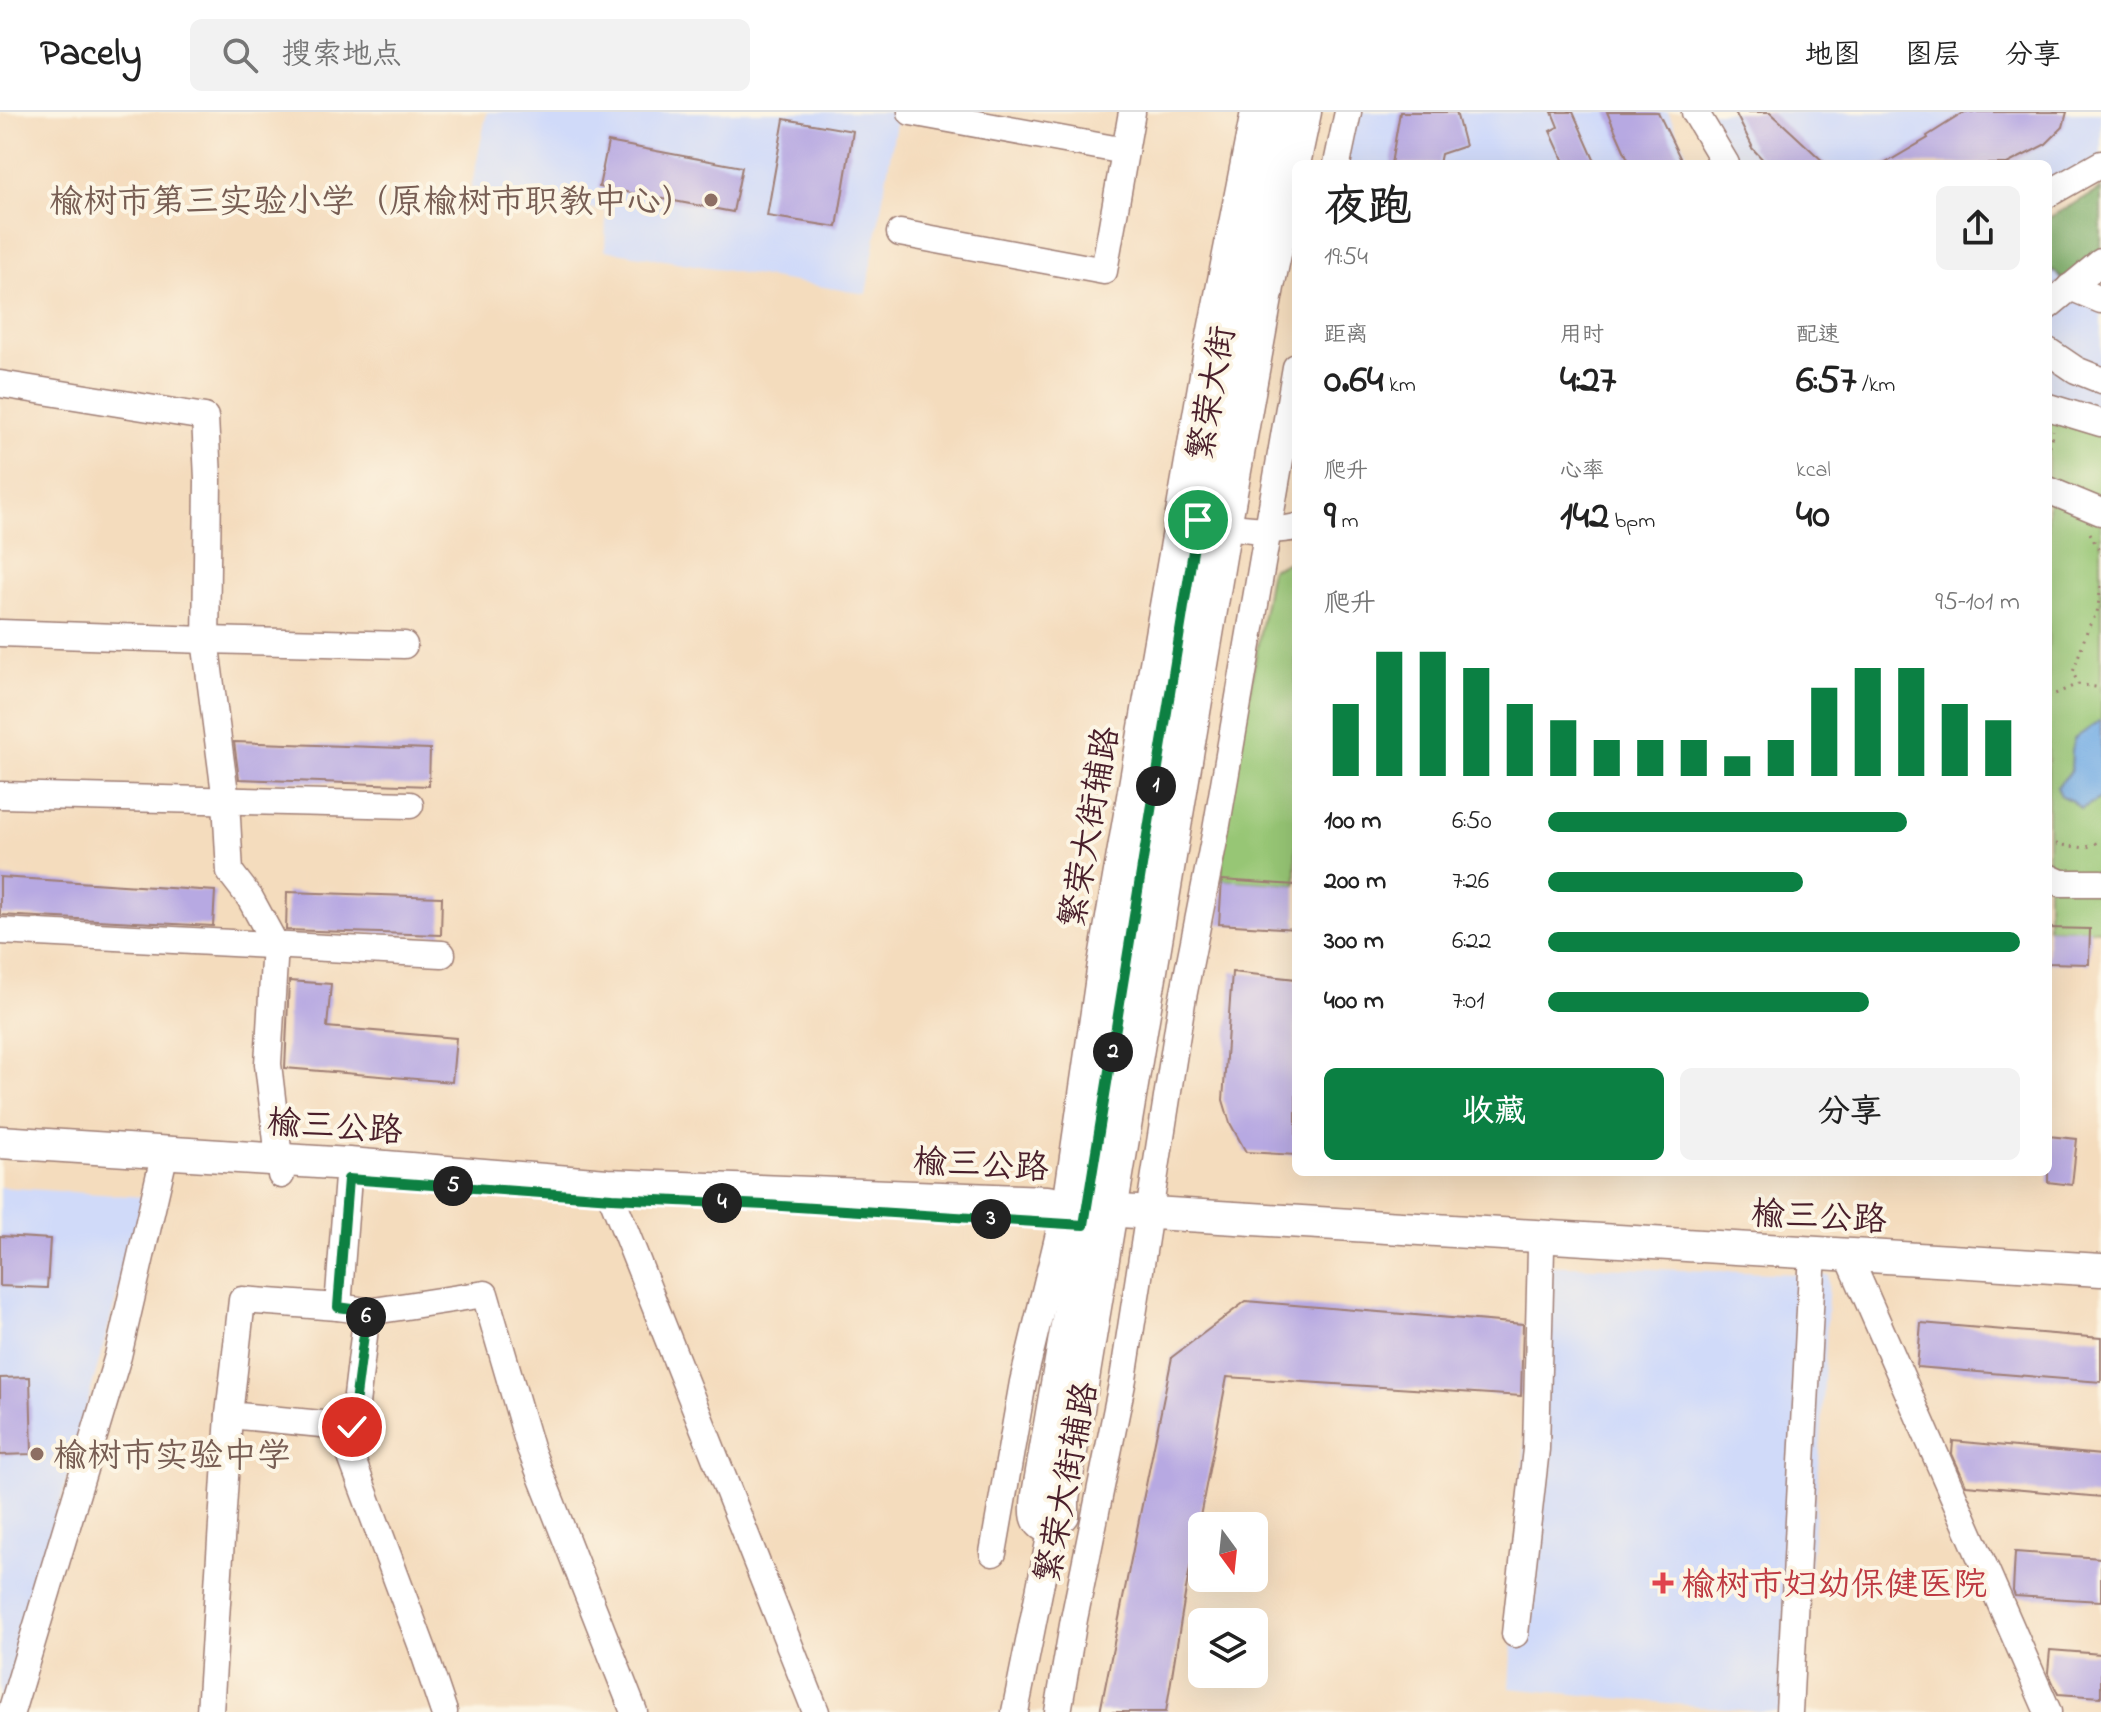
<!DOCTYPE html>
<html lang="zh">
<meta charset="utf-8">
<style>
body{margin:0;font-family:"Indie Flower","LXGW WenKai TC",sans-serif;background:#f2f2f2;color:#222;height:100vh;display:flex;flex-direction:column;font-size:30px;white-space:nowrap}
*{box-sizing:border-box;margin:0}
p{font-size:26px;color:#767676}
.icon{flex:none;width:44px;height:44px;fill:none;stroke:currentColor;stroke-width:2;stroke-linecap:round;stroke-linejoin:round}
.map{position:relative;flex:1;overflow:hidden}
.drawer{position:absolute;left:1292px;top:48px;width:760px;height:1016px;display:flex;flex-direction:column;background:#fff;border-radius:12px;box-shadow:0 8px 32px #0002}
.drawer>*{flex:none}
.needle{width:52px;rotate:165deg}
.controls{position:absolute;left:1188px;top:1400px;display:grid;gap:16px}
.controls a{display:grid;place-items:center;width:80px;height:80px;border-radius:12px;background:#fff;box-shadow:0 8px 32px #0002;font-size:40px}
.pin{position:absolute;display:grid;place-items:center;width:68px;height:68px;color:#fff;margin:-34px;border:4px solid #fff;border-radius:50%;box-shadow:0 2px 8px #0007}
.km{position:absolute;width:40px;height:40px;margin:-20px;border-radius:50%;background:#222;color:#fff;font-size:22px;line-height:40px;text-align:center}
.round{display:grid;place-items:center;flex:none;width:84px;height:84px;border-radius:12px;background:#f2f2f2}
.summary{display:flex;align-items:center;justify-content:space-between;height:136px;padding:0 32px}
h1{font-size:44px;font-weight:700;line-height:60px}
.metrics{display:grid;grid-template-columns:repeat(3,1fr);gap:12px;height:136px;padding:8px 32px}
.metrics div{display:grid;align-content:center}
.metrics b{font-size:40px;font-weight:700}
.metrics small{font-size:22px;font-weight:400}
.metrics p{font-size:22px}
.chart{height:224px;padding:16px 32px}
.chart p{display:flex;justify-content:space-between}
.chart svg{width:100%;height:144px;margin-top:8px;stroke:#0b8043;stroke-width:6}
.cta{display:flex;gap:16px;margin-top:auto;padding:16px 32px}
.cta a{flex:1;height:92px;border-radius:12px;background:#0b8043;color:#fff;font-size:32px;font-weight:700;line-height:92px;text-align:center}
.cta a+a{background:#f2f2f2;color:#222}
ul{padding:0 32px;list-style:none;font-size:26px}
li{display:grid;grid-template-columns:128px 96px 1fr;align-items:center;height:60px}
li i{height:20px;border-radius:10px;background:#0b8043}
header{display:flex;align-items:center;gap:48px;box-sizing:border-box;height:112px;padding:0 40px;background:#fff;border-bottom:2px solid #e0e0e0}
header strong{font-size:38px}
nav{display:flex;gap:44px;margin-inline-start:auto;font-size:28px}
.search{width:560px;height:72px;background:#f2f2f2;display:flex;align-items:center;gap:20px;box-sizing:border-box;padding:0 28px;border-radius:12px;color:#767676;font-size:30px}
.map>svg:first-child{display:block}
.built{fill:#d0daf9}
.green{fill:#97c674;stroke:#707250;stroke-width:2}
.forest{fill:#79ab66;stroke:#626548;stroke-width:2}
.water{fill:#76aee5;stroke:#606688;stroke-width:2}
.building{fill:#b7a9e2}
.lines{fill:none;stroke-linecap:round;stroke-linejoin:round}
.minor-casing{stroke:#9f7e74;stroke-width:29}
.major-casing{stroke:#9f7e74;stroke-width:35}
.path{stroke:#9f7e74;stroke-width:3;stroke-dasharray:2 6;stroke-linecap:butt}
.minor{stroke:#fff;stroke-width:26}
.major{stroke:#fff;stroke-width:32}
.route-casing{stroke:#fff;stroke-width:16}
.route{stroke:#0b8043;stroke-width:10}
.education-dot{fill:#8d6e63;stroke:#fcf5e5;stroke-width:3}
.health-dot{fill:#e0444e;stroke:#fcf5e5;stroke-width:3}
.labels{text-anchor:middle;stroke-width:8;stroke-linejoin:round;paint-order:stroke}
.education-label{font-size:34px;fill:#785e54;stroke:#fcf5e5;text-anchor:end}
.street-label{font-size:34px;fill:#4a1f2b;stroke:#fcf5e5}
.health-label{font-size:34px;fill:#be3a42;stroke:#fcf5e5;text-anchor:start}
</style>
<header>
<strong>Pacely</strong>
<div class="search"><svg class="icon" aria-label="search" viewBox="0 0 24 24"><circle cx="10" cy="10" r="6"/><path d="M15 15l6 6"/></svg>搜索地点</div>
<nav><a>地图</a><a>图层</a><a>分享</a></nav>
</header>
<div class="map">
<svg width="2101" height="1600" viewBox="0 0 2101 1600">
<rect width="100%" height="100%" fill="#fcf5e5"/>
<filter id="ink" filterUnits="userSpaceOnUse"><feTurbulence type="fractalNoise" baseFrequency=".0125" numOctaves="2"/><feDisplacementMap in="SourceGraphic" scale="16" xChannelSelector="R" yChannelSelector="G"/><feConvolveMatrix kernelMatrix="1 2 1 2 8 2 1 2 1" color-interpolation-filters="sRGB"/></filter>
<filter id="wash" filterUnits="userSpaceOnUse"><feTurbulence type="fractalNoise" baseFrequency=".006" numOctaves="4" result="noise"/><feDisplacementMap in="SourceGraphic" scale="32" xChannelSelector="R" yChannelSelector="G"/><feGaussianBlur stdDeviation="1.8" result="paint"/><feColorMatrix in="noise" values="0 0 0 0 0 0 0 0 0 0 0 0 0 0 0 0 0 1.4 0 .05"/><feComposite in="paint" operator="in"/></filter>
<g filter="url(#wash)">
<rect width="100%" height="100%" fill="#f4dcbd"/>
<g class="built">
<polygon points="487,0 898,0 866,182 605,138 606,99 471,77"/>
<polygon points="1353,0 1668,0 1692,52 1342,52"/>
<polygon points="1697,0 2101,0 2101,54 2048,84 2048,52 1728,52"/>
<polygon points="2101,77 2101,306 2048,295 2048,106"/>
<polygon points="0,1075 144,1085 3,1600 0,1600"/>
<polygon points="1536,1153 1829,1163 1822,1315 1798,1600 1761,1600 1510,1576"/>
</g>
<g class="green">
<polygon points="2048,295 2101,306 2101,818 2048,816"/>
<polygon points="1296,447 1296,773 1222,768 1221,771 1224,725 1271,457"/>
</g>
<polygon class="forest" points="2101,77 2101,139 2064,169 2053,158 2048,164 2048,106"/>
<polygon class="water" points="2101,608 2101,686 2081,697 2072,689 2061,684 2057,675 2071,659 2072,638 2074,627"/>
<g id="blocks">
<g class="building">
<polygon points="1400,0 1456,0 1465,34 1441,42 1439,52 1391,52"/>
<polygon points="1552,0 1573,0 1596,52 1565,52 1550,19 1558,15"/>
<polygon points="1607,0 1658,0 1683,52 1630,52"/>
<polygon points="1735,0 1770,0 1826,52 1767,52 1751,35 1752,34"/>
<polygon points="1965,0 2067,0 2063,15 2046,32 2007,52 1884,52 1928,26 1927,24"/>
<polygon points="784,7 853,19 837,115 767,104"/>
<polygon points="608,30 742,55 733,100 599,75"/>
<polygon points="234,630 430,637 429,674 239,667"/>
<polygon points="0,765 215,779 213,814 0,803"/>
<polygon points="1222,768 1296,773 1296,817 1219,812"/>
<polygon points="287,780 442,785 441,823 286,818"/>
<polygon points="2048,816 2090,817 2089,852 2048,851"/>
<polygon points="1232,860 1296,867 1296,1043 1246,1040 1230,1011 1223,988"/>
<polygon points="289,869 331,872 327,915 456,926 452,970 285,956"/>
<polygon points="2048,1024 2077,1027 2072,1073 2048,1070"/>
<polygon points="0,1124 50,1127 47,1176 0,1174"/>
<polygon points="1246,1189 1523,1212 1521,1284 1227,1265 1186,1477 1166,1600 1100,1600 1172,1245"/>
<polygon points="1921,1211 2101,1226 2101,1270 1917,1255"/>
<polygon points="30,1265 32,1342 0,1343 0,1266"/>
<polygon points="1953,1329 2101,1343 2101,1385 1966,1373 1952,1342"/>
<polygon points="2015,1440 2101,1446 2101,1489 2015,1484 2013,1479"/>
<polygon points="2050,1538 2101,1542 2101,1585 2058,1582 2048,1560"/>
</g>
</g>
</g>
<g filter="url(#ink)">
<use href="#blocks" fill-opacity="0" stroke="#9f7e74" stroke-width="2"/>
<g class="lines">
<defs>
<g id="minor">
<polyline points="911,0 1125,39"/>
<polyline points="1695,0 1726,52"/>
<polyline points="1337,52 1348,0"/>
<polyline points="2048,82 2101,52"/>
<polyline points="900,121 1104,159 1132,0"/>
<polyline points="2070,175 2101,188"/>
<polyline points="2048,194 2101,150"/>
<polyline points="2048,239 2076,258 2101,268"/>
<polyline points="0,272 205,305 208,367 206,535 226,689 230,760 250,786 275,832 268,952 281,1063"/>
<polyline points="2048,295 2101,311"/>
<polyline points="2048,378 2101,400"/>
<path d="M1209,410C1233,416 1272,421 1296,415"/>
<polyline points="0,521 206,528 404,533"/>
<polyline points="0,683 410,693"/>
<polyline points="2048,765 2061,771 2101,771"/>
<polyline points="0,819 442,842"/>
<polyline points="349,1052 338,1195 367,1199 350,1342 422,1535 444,1600"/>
<polyline points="607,1073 816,1600"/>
<polyline points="1848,1143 2048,1600"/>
<polyline points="338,1195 242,1188 229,1303 352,1315"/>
<polyline points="367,1200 485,1182 530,1336 634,1600"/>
<polyline points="993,1441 1023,1270 1066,1093 1100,858 1208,234 1254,0"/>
<polyline points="1515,1522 1536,1337 1541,1137"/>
<polyline points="11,1600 118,1244 165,1040"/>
<polyline points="210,1600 229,1303"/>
<polyline points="1015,1600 1052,1415"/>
<polyline points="1058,1600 1074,1507 1123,1267 1182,890 1216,718 1296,255"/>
<polyline points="1789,1600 1813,1140"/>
</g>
<g id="major">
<path d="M1276,0C1202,362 1148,727 1088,1091C1072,1189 1055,1286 1038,1383C1036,1397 1034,1415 1052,1415L1063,1403V1387L1225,414L1268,175L1305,0"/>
<polyline points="0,1030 349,1052 607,1073 1047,1090 1087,1097 2101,1158"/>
</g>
</defs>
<use href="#minor" class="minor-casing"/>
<use href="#major" class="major-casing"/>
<g class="path">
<polyline points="2048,342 2053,318"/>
<polyline points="2090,421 2101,443"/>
<polyline points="2101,474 2097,501 2088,516 2073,560 2078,572 2101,576"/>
<polyline points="2048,585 2078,572"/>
<polyline points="2048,731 2085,736 2101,729"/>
</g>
<use href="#minor" class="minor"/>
<use href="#major" class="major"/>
</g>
</g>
<g class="lines" filter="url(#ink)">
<defs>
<polyline id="route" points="352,1315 367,1199 338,1195 348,1067 612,1086 766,1093 1084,1113 1198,408"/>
</defs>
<use href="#route" class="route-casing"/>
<use href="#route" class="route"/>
</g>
<g class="education-dot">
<circle cx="711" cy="88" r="8"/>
<circle cx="37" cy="1342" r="8"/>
</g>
<path class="health-dot" d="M1659 1459h8v8h8v8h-8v8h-8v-8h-8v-8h8z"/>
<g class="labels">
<g class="education-label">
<text x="695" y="100">榆树市第三实验小学（原榆树市职教中心）</text>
<text x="53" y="1354" text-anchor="start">榆树市实验中学</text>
</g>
<g class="street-label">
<text transform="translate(1210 281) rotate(-80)" y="12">繁荣大街</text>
<text transform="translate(1088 715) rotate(-80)" y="12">繁荣大街辅路</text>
<text transform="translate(335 1013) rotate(4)" y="12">榆三公路</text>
<text transform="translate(981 1051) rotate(3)" y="12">榆三公路</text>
<text transform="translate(1819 1103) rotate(3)" y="12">榆三公路</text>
<text transform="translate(1065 1370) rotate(-79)" y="12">繁荣大街辅路</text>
</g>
<g class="health-label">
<text x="1681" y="1483">榆树市妇幼保健医院</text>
</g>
</g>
</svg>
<div class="controls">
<a><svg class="needle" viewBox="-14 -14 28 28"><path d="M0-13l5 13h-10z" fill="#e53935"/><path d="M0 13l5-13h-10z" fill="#767676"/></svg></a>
<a><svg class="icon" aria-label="layers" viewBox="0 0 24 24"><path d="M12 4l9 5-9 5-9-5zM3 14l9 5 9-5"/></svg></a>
</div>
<div class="pin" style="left:1198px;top:408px;background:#1e9e55"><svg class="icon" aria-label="arrive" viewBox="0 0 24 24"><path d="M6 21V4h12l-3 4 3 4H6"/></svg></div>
<div class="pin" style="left:352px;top:1315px;background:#d93025"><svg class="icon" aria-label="check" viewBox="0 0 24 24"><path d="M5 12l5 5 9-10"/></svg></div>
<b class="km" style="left:1156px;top:674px">1</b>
<b class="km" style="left:1113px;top:940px">2</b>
<b class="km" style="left:991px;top:1107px">3</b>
<b class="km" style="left:722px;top:1091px">4</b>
<b class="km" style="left:453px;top:1074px">5</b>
<b class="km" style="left:366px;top:1205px">6</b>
<section class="drawer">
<div class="summary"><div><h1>夜跑</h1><p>19:54</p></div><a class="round"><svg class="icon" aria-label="share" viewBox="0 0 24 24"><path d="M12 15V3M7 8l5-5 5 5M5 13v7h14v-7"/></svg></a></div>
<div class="metrics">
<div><p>距离</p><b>0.64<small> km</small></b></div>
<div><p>用时</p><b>4:27</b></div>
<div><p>配速</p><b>6:57<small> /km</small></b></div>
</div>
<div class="metrics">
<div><p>爬升</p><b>9<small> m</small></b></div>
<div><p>心率</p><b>142<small> bpm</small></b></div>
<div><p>kcal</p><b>40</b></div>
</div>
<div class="chart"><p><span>爬升</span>95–101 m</p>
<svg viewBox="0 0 160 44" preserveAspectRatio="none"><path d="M5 44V22M15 44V6M25 44V6M35 44V11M45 44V22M55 44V27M65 44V33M75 44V33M85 44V33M95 44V38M105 44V33M115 44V17M125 44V11M135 44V11M145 44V22M155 44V27"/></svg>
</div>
<ul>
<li><b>100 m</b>6:50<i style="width:76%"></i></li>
<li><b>200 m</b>7:26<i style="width:54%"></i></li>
<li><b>300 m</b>6:22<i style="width:100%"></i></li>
<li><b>400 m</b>7:01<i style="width:68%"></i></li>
</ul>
<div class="cta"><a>收藏</a><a>分享</a></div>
</section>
</div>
